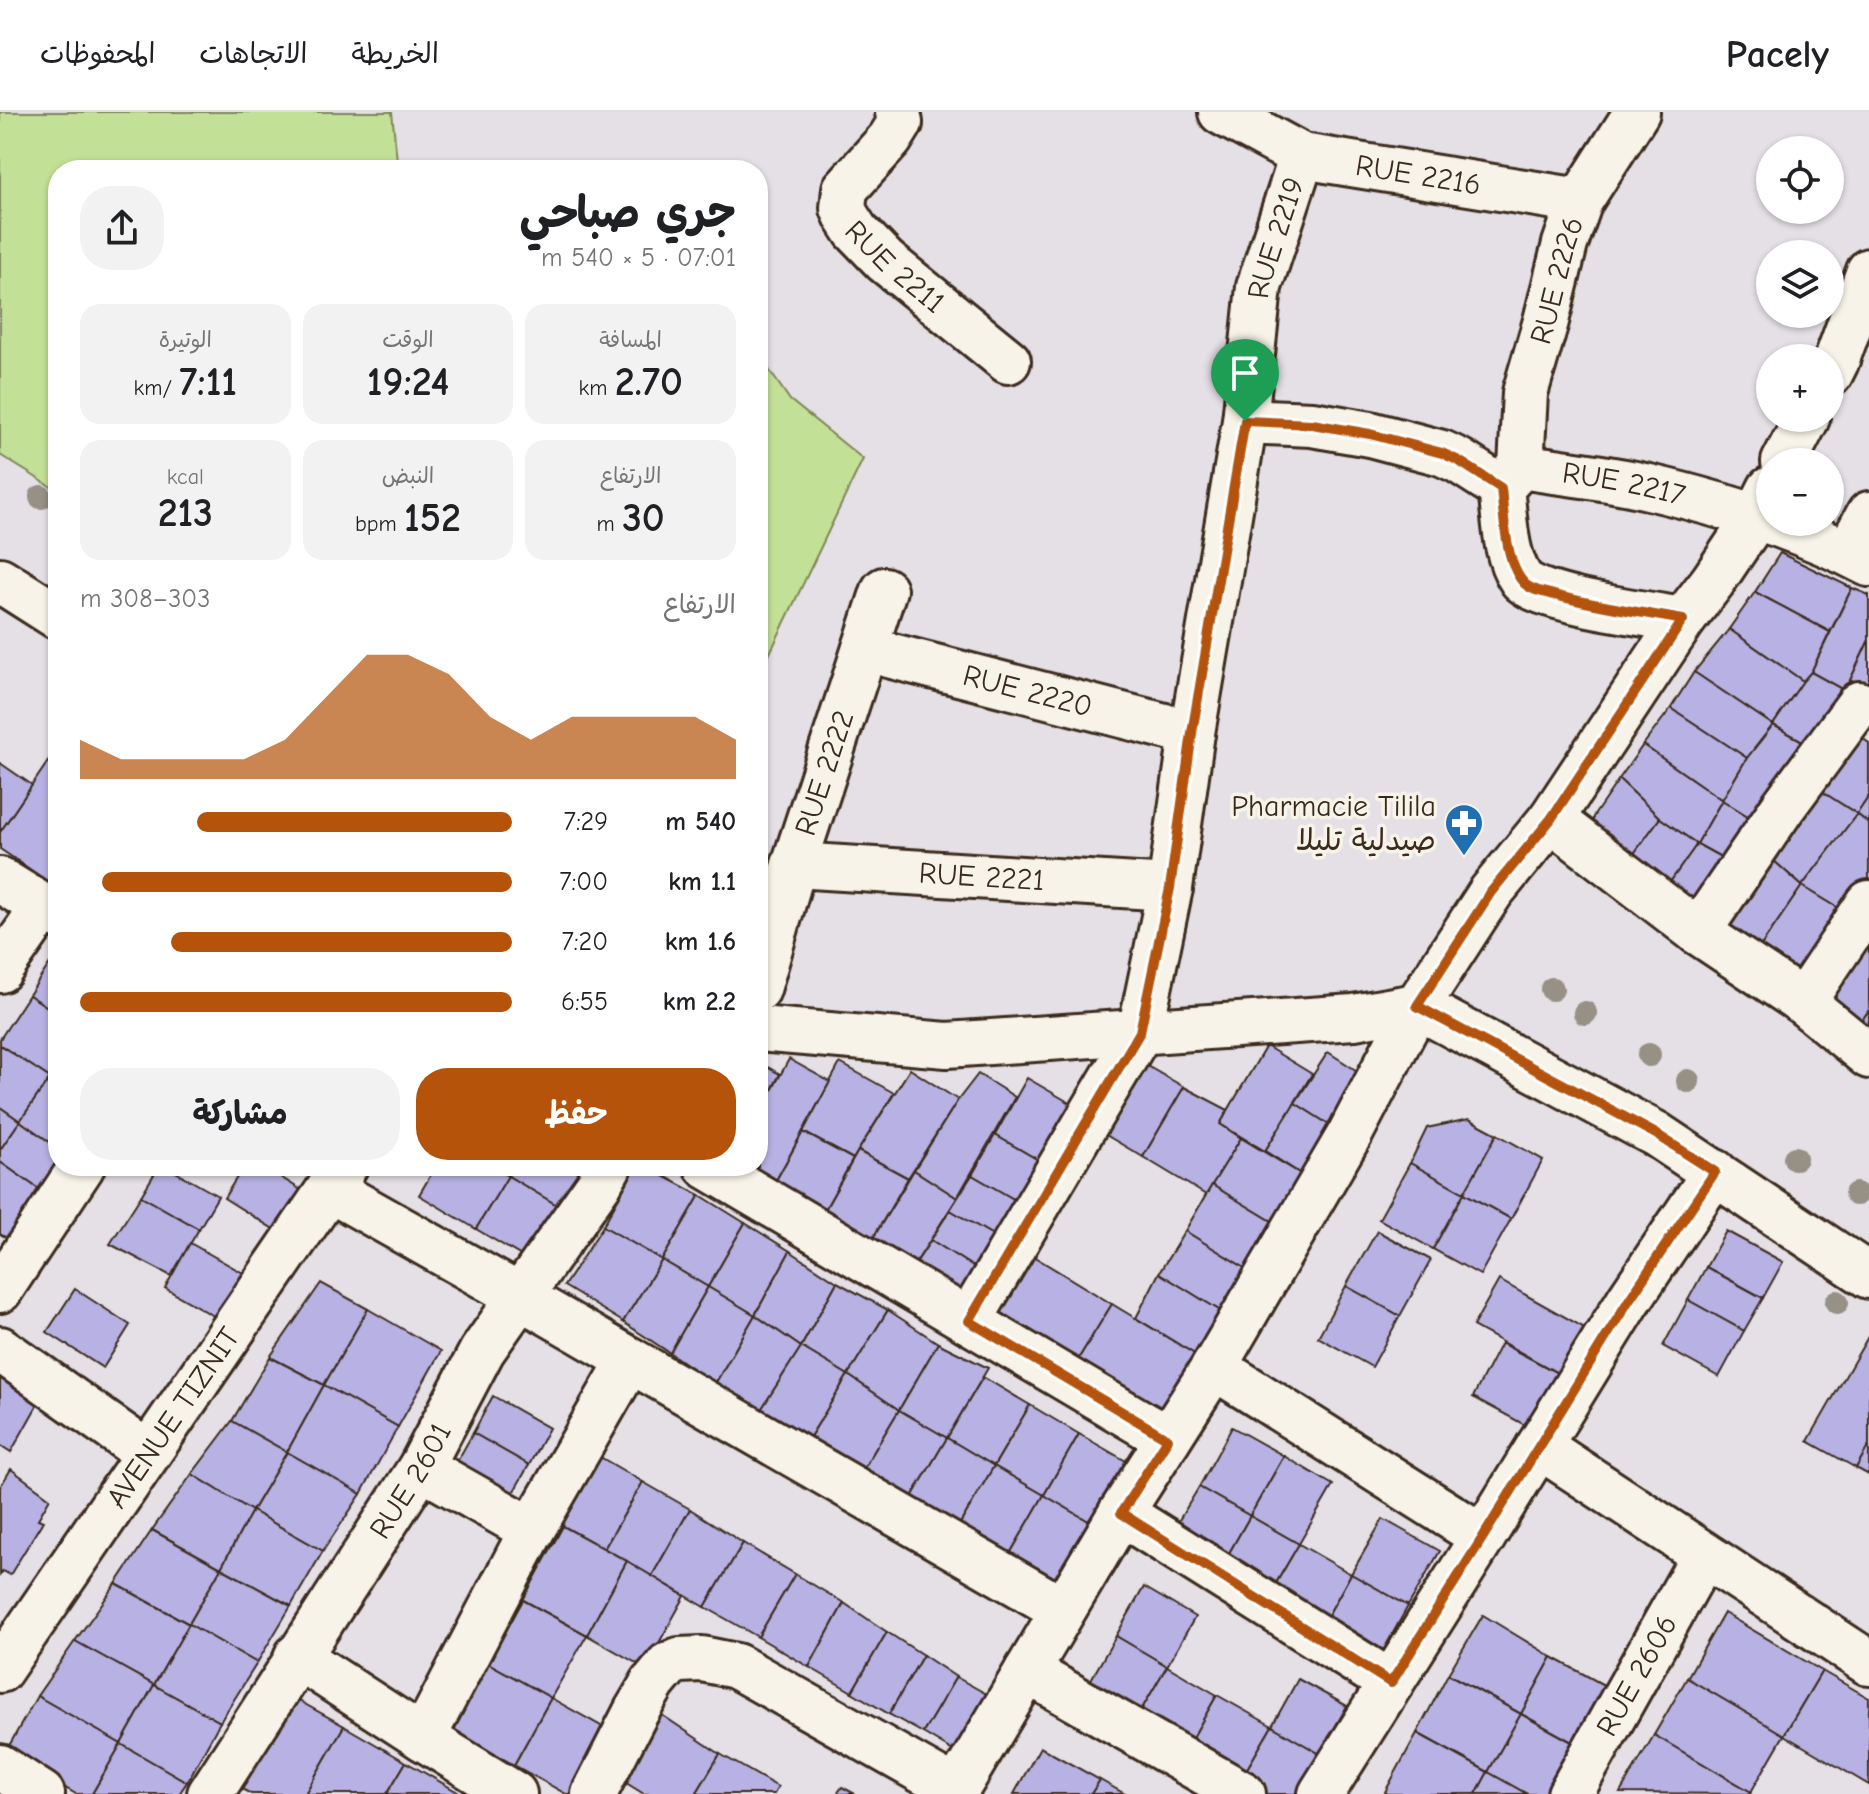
<!DOCTYPE html>
<html lang="ar">
<meta charset="utf-8">
<style>
body{margin:0;font-family:"Comic Neue","Playpen Sans Arabic",sans-serif;background:#f2f2f2;color:#202124;direction:rtl;height:100vh;display:flex;flex-direction:column;font-size:30px;white-space:nowrap}
*{box-sizing:border-box;margin:0}
p{font-size:26px;color:#757577}
.icon{flex:none;width:44px;height:44px;fill:none;stroke:currentColor;stroke-width:2;stroke-linecap:round;stroke-linejoin:round}
.map{position:relative;flex:1;overflow:hidden;direction:ltr}
.details{position:absolute;left:48px;top:48px;width:720px;height:1016px;display:flex;flex-direction:column;background:#fff;border-radius:32px;box-shadow:0 2px 6px #0004;direction:rtl}
.details>*{flex:none}
.fabs{position:absolute;left:1756px;top:24px;display:grid;gap:16px}
.fabs a{display:grid;place-items:center;width:88px;height:88px;border-radius:50%;background:#fff;box-shadow:0 2px 6px #0004;font-size:40px}
.pin{position:absolute;display:grid;place-items:center;width:68px;height:68px;color:#fff;margin:-82px -34px;border-radius:50% 50% 50% 0;rotate:-45deg;box-shadow:0 0 8px #0007}
.pin .icon{rotate:45deg}
.round{display:grid;place-items:center;flex:none;width:84px;height:84px;border-radius:32px;background:#f2f2f2}
.overview{display:flex;align-items:center;justify-content:space-between;height:136px;padding:0 32px}
h1{font-size:44px;font-weight:700;line-height:60px}
.stats{display:grid;grid-template-columns:repeat(3,1fr);gap:12px;height:136px;padding:8px 32px}
.stats div{display:grid;align-content:center;border-radius:20px;background:#f2f2f2;text-align:center}
.stats b{font-size:40px;font-weight:700}
.stats small{font-size:22px;font-weight:400}
.stats p{font-size:22px}
.chart{height:224px;padding:16px 32px}
.chart p{display:flex;justify-content:space-between}
.chart svg{width:100%;height:144px;margin-top:8px;fill:#b45309;opacity:.7}
.action{display:flex;gap:16px;margin-top:auto;padding:16px 32px}
.action a{flex:1;height:92px;border-radius:32px;background:#b45309;color:#fff;font-size:32px;font-weight:700;line-height:92px;text-align:center}
.action a+a{background:#f2f2f2;color:#202124}
ul{padding:0 32px;list-style:none;font-size:26px}
li{display:grid;grid-template-columns:128px 96px 1fr;align-items:center;height:60px}
li i{height:20px;border-radius:10px;background:#b45309}
header{display:flex;align-items:center;gap:48px;box-sizing:border-box;height:112px;padding:0 40px;background:#fff;border-bottom:2px solid #e0e0e0}
header strong{font-size:38px}
nav{display:flex;gap:44px;margin-inline-start:auto;font-size:28px}
.map>svg:first-child{display:block}
.green{fill:#c3e097;stroke:#7f855a;stroke-width:2}
.building{fill:#b7b2e3;stroke:#3b2a1e;stroke-width:2}
.lines{fill:none;stroke-linecap:round;stroke-linejoin:round}
.minor-casing{stroke:#3b2a1e;stroke-width:50}
.minor{stroke:#f7f3e8;stroke-width:44}
.tree{fill:#969085}
.route-casing{stroke:#fff;stroke-width:16}
.route{stroke:#b45309;stroke-width:10}
.labels{text-anchor:middle;stroke-width:7;stroke-linejoin:round;paint-order:stroke}
.street-label{font-size:30px;fill:#3b2a1e;stroke:#f7f3e8}
.poi-label{font-size:30px;fill:#3b2a1e;stroke:#f7f3e8;text-anchor:end}
</style>
<header>
<strong>Pacely</strong>
<nav><a>الخريطة</a><a>الاتجاهات</a><a>المحفوظات</a></nav>
</header>
<div class="map">
<svg width="1869" height="1682" viewBox="0 0 1869 1682">
<rect width="100%" height="100%" fill="#e4e0e6"/>
<filter id="ink" filterUnits="userSpaceOnUse"><feTurbulence type="fractalNoise" baseFrequency=".0125" numOctaves="2"/><feDisplacementMap in="SourceGraphic" scale="16" xChannelSelector="R" yChannelSelector="G"/><feConvolveMatrix kernelMatrix="1 2 1 2 8 2 1 2 1" color-interpolation-filters="sRGB"/></filter>
<g filter="url(#ink)">
<g class="green">
<polygon points="0,0 392,0 398,58 58,58 58,379 0,343"/>
<polygon points="758,242 790,288 863,347 758,566"/>
</g>
<g class="building">
<polygon points="1780,441 1852,476 1830,520 1755,480"/>
<polygon points="1852,476 1869,483 1869,528 1845,579 1811,560"/>
<polygon points="1755,480 1830,520 1811,560 1803,569 1729,517"/>
<polygon points="1729,517 1803,569 1773,613 1694,560"/>
<polygon points="1869,528 1869,594 1845,579"/>
<polygon points="1694,560 1773,613 1747,646 1671,596"/>
<polygon points="1811,560 1858,586 1819,638 1773,613 1803,569"/>
<polygon points="1671,596 1747,646 1722,688 1643,633"/>
<polygon points="1773,613 1819,638 1757,710 1722,688 1747,646"/>
<polygon points="1851,618 1869,631 1869,684 1857,702 1810,672"/>
<polygon points="1643,633 1722,688 1697,732 1660,706 1619,667"/>
<polygon points="58,635 58,776 0,737 0,720"/>
<polygon points="0,651 32,673 0,720"/>
<polygon points="1619,667 1660,706 1622,758 1593,734 1593,705"/>
<polygon points="1810,672 1857,702 1802,774 1763,739"/>
<polygon points="1869,684 1869,712 1857,702"/>
<polygon points="1722,688 1757,710 1728,749 1697,732"/>
<polygon points="1857,702 1869,712 1869,768 1845,800 1802,774"/>
<polygon points="1660,706 1697,732 1661,783 1622,758"/>
<polygon points="1697,732 1728,749 1686,799 1661,783"/>
<polygon points="1763,739 1802,774 1752,847 1708,815"/>
<polygon points="1802,774 1845,800 1794,876 1752,847"/>
<polygon points="1860,826 1869,831 1869,898 1854,920 1817,884"/>
<polygon points="58,839 58,902 29,883"/>
<polygon points="29,883 58,902 58,955 50,966 0,933 0,927"/>
<polygon points="1869,898 1869,930 1854,920"/>
<polygon points="0,933 50,966 20,1009 0,995"/>
<polygon points="1266,934 1312,962 1265,1039 1220,1012"/>
<polygon points="1328,940 1371,968 1339,1019 1295,991"/>
<polygon points="789,947 830,970 774,1072 739,1054 758,1054 758,1004"/>
<polygon points="758,950 780,962 759,1003 758,1002"/>
<polygon points="1140,950 1184,975 1143,1045 1099,1019"/>
<polygon points="840,951 894,981 853,1047 803,1020"/>
<polygon points="910,957 958,988 908,1066 858,1039"/>
<polygon points="978,962 1015,985 957,1086 914,1058 958,988"/>
<polygon points="50,966 58,972 58,1036 20,1009"/>
<polygon points="1027,966 1077,995 1045,1052 995,1023"/>
<polygon points="1184,975 1228,998 1220,1012 1241,1026 1206,1083 1143,1045"/>
<polygon points="1295,991 1339,1019 1309,1067 1265,1039"/>
<polygon points="0,995 20,1009 0,1038"/>
<polygon points="1469,1007 1497,1022 1464,1081 1410,1051 1427,1016"/>
<polygon points="20,1009 58,1036 58,1050 40,1078 0,1050 0,1038"/>
<polygon points="803,1020 853,1047 818,1110 774,1072"/>
<polygon points="1497,1022 1543,1048 1511,1107 1464,1081"/>
<polygon points="995,1023 1045,1052 1022,1092 972,1063"/>
<polygon points="1241,1026 1309,1067 1280,1114 1212,1073"/>
<polygon points="858,1039 908,1066 866,1138 818,1110"/>
<polygon points="0,1050 40,1078 7,1126 0,1122"/>
<polygon points="1410,1051 1464,1081 1433,1137 1379,1107"/>
<polygon points="159,1054 165,1054 218,1084 199,1117 141,1084"/>
<polygon points="244,1054 263,1054 312,1085 286,1125 224,1086"/>
<polygon points="436,1054 492,1054 508,1064 476,1117 419,1083"/>
<polygon points="492,1054 514,1054 508,1064"/>
<polygon points="514,1054 584,1054 560,1095 508,1064"/>
<polygon points="636,1054 645,1054 700,1083 662,1148 603,1114"/>
<polygon points="914,1058 957,1086 908,1163 866,1138"/>
<polygon points="972,1063 1022,1092 1001,1128 950,1098"/>
<polygon points="508,1064 560,1095 528,1148 476,1117"/>
<polygon points="1212,1073 1280,1114 1253,1161 1185,1119"/>
<polygon points="1464,1081 1511,1107 1480,1163 1433,1137"/>
<polygon points="700,1083 745,1111 708,1175 662,1148"/>
<polygon points="141,1084 199,1117 171,1164 110,1132"/>
<polygon points="950,1098 1001,1128 981,1160 931,1128"/>
<polygon points="745,1111 790,1139 755,1203 708,1175"/>
<polygon points="603,1114 662,1148 623,1210 564,1174"/>
<polygon points="1185,1119 1253,1161 1227,1203 1159,1161"/>
<polygon points="1377,1119 1431,1148 1400,1204 1346,1174"/>
<polygon points="1726,1119 1783,1150 1763,1186 1706,1155"/>
<polygon points="931,1128 981,1160 958,1196 908,1163"/>
<polygon points="190,1131 259,1170 233,1215 165,1176"/>
<polygon points="790,1139 837,1170 801,1235 755,1203"/>
<polygon points="1033,1144 1112,1192 1074,1254 996,1206"/>
<polygon points="662,1148 708,1175 670,1241 623,1210"/>
<polygon points="1706,1155 1763,1186 1744,1219 1688,1188"/>
<polygon points="1159,1161 1227,1203 1201,1246 1136,1206"/>
<polygon points="1499,1168 1588,1218 1563,1264 1473,1214"/>
<polygon points="837,1170 888,1198 848,1263 801,1235"/>
<polygon points="321,1171 368,1197 324,1273 270,1245"/>
<polygon points="1346,1174 1400,1204 1372,1255 1318,1225"/>
<polygon points="708,1175 755,1203 715,1272 670,1241"/>
<polygon points="75,1177 130,1213 103,1256 47,1220"/>
<polygon points="1688,1188 1744,1219 1719,1265 1663,1234"/>
<polygon points="1112,1192 1201,1246 1163,1308 1074,1254"/>
<polygon points="368,1197 441,1239 398,1315 324,1273"/>
<polygon points="888,1198 938,1231 899,1298 848,1263"/>
<polygon points="755,1203 801,1235 759,1301 715,1272"/>
<polygon points="1869,1223 1869,1333 1856,1356 1808,1329"/>
<polygon points="938,1231 988,1256 947,1326 899,1298"/>
<polygon points="1501,1231 1563,1264 1534,1318 1473,1285"/>
<polygon points="801,1235 848,1263 807,1330 759,1301"/>
<polygon points="270,1245 324,1273 287,1340 232,1309"/>
<polygon points="0,1252 43,1283 11,1340 0,1333"/>
<polygon points="848,1263 899,1298 861,1361 807,1330"/>
<polygon points="983,1265 1030,1293 994,1354 947,1326"/>
<polygon points="324,1273 398,1315 361,1382 287,1340"/>
<polygon points="493,1284 549,1316 529,1353 473,1321"/>
<polygon points="1030,1293 1079,1322 1044,1383 994,1354"/>
<polygon points="899,1298 947,1326 909,1390 861,1361"/>
<polygon points="232,1309 287,1340 252,1399 192,1362"/>
<polygon points="1232,1315 1284,1344 1250,1404 1199,1375"/>
<polygon points="473,1321 529,1353 506,1393 450,1362"/>
<polygon points="1079,1322 1133,1353 1097,1414 1044,1383"/>
<polygon points="947,1326 994,1354 957,1417 909,1390"/>
<polygon points="1869,1333 1869,1363 1856,1356"/>
<polygon points="287,1340 361,1382 323,1439 252,1399"/>
<polygon points="595,1342 643,1370 604,1437 558,1411"/>
<polygon points="1284,1344 1333,1373 1299,1432 1250,1404"/>
<polygon points="994,1354 1044,1383 1007,1447 957,1417"/>
<polygon points="11,1357 50,1386 38,1407 43,1409 10,1463 3,1459 0,1463 0,1375"/>
<polygon points="192,1362 252,1399 221,1456 152,1418"/>
<polygon points="643,1370 690,1397 652,1464 604,1437"/>
<polygon points="1199,1375 1250,1404 1220,1457 1167,1428"/>
<polygon points="1044,1383 1097,1414 1059,1478 1007,1447"/>
<polygon points="690,1397 743,1431 705,1495 652,1464"/>
<polygon points="252,1399 323,1439 291,1494 221,1456"/>
<polygon points="1250,1404 1299,1432 1268,1485 1220,1457"/>
<polygon points="1383,1407 1440,1439 1408,1494 1351,1462"/>
<polygon points="563,1414 627,1449 587,1523 523,1488"/>
<polygon points="152,1418 221,1456 189,1512 116,1472"/>
<polygon points="743,1431 795,1462 758,1525 705,1495"/>
<polygon points="1299,1432 1351,1462 1321,1516 1268,1485"/>
<polygon points="627,1449 685,1484 645,1556 587,1523"/>
<polygon points="221,1456 291,1494 257,1551 189,1512"/>
<polygon points="795,1462 844,1491 809,1555 758,1525"/>
<polygon points="1351,1462 1408,1494 1378,1548 1321,1516"/>
<polygon points="116,1472 189,1512 154,1573 75,1529"/>
<polygon points="1144,1475 1195,1505 1167,1554 1116,1524"/>
<polygon points="523,1488 587,1523 551,1586 488,1551"/>
<polygon points="844,1491 887,1520 852,1580 809,1555"/>
<polygon points="1724,1501 1822,1559 1784,1623 1687,1566"/>
<polygon points="1483,1503 1552,1545 1521,1602 1448,1562"/>
<polygon points="189,1512 257,1551 220,1610 154,1573"/>
<polygon points="887,1520 923,1543 889,1602 852,1580"/>
<polygon points="1116,1524 1167,1554 1132,1614 1081,1585"/>
<polygon points="75,1529 154,1573 121,1632 37,1584"/>
<polygon points="923,1543 956,1565 923,1621 889,1602"/>
<polygon points="1552,1545 1613,1578 1581,1635 1521,1602"/>
<polygon points="488,1551 551,1586 514,1653 450,1618"/>
<polygon points="1167,1554 1217,1583 1183,1643 1132,1614"/>
<polygon points="1822,1559 1869,1586 1869,1673 1784,1623"/>
<polygon points="1448,1562 1521,1602 1488,1660 1417,1621"/>
<polygon points="956,1565 992,1585 958,1642 923,1621"/>
<polygon points="1687,1566 1784,1623 1751,1680 1654,1623"/>
<polygon points="1298,1567 1347,1594 1320,1642 1272,1614"/>
<polygon points="154,1573 220,1610 187,1670 121,1632"/>
<polygon points="1217,1583 1272,1614 1237,1674 1183,1643"/>
<polygon points="37,1584 121,1632 92,1682 76,1682 5,1641"/>
<polygon points="292,1585 344,1614 305,1682 251,1682 240,1676"/>
<polygon points="551,1586 608,1618 573,1682 566,1682 514,1653"/>
<polygon points="1521,1602 1581,1635 1555,1682 1527,1682 1488,1660"/>
<polygon points="662,1603 720,1642 696,1682 644,1682 623,1669"/>
<polygon points="344,1614 406,1650 387,1682 305,1682"/>
<polygon points="1272,1614 1320,1642 1297,1682 1250,1682 1237,1674"/>
<polygon points="1417,1621 1488,1660 1476,1682 1388,1682 1385,1680"/>
<polygon points="1654,1623 1751,1680 1750,1682 1620,1681"/>
<polygon points="121,1632 187,1670 179,1682 92,1682"/>
<polygon points="1040,1635 1100,1668 1091,1682 1014,1682"/>
<polygon points="720,1642 778,1675 774,1682 696,1682"/>
<polygon points="406,1650 461,1682 387,1682"/>
<polygon points="1488,1660 1527,1682 1476,1682"/>
<polygon points="1100,1668 1125,1682 1091,1682"/>
<polygon points="842,1675 855,1682 837,1682"/>
</g>
<g class="lines">
<defs>
<g id="minor">
<path id="s1" d="M898,0L900,11L890,27L845,77L843,96L847,105L856,119L885,149L1008,249"/>
<path id="s2" d="M1221,0L1302,44L1580,89"/>
<polyline points="1830,262 1836,250 1869,159"/>
<path d="M1245,309L1312,312L1370,322L1423,336L1442,341L1459,349L1501,376C1505,405 1504,442 1521,467C1536,488 1654,503 1683,508"/>
<polyline points="1784,350 1807,306"/>
<path id="s3" d="M1521,354L1525,281L1546,209L1565,132L1580,89L1637,0"/>
<path id="s4" d="M1501,376L1521,354C1564,361 1607,365 1649,375C1721,392 1803,417 1869,452"/>
<polyline points="1848,441 1869,402"/>
<polyline points="0,468 58,505"/>
<path id="s5" d="M865,537L1192,621"/>
<polyline points="1551,707 1698,820 1803,890 1869,944"/>
<path id="s6" d="M794,753L1170,776"/>
<polyline points="0,768 58,804"/>
<polyline points="1698,820 1783,695 1859,592"/>
<polyline points="0,858 44,795"/>
<path id="s7" d="M758,877L794,753L884,478"/>
<polyline points="1803,890 1869,791"/>
<polyline points="758,917 947,933 1354,905 1417,894 1656,1022 1869,1164"/>
<polyline points="707,1054 1168,1327"/>
<polyline points="329,1077 521,1185 1063,1498"/>
<polyline points="0,1178 82,1054"/>
<path id="s8" d="M969,1209L1140,920L1170,776L1192,621L1245,309L1259,175L1302,44"/>
<polyline points="0,1237 147,1341"/>
<polyline points="1214,1255 1483,1425"/>
<polyline points="1539,1334 1869,1551"/>
<polyline points="421,1355 532,1418"/>
<polyline points="1121,1401 1391,1571"/>
<polyline points="297,1544 423,1626 514,1682"/>
<path id="s9" d="M0,1558L345,1054"/>
<polyline points="1027,1559 1243,1682"/>
<polyline points="423,1626 532,1418 630,1248"/>
<polyline points="0,1655 42,1682"/>
<path id="s10" d="M210,1682L421,1355L482,1239L599,1072L609,1054"/>
<polyline points="594,1682 636,1600 653,1571 668,1553 679,1548 702,1547 736,1554 956,1678"/>
<polyline points="954,1682 1121,1401 1214,1255 1350,1022 1417,894 1491,780 1551,707 1683,508 1713,469 1756,405 1770,377"/>
<polyline points="1321,1682 1483,1425 1629,1188 1715,1060"/>
<path id="s11" d="M1570,1682L1704,1443"/>
</g>
</defs>
<use href="#minor" class="minor-casing"/>
<use href="#minor" class="minor"/>
</g>
<g class="tree">
<circle cx="41" cy="385" r="12"/>
<circle cx="1552" cy="877" r="12"/>
<circle cx="1585" cy="901" r="12"/>
<circle cx="1649" cy="943" r="12"/>
<circle cx="1688" cy="969" r="12"/>
<circle cx="1795" cy="1046" r="12"/>
<circle cx="1856" cy="1082" r="12"/>
<circle cx="1837" cy="1190" r="12"/>
</g>
</g>
<g class="lines" filter="url(#ink)">
<defs>
<path id="route" d="M1245,309L1312,312L1370,322L1423,336L1442,341L1459,349L1501,376C1504,402 1505,453 1525,472C1532,479 1545,480 1554,483C1596,494 1640,500 1683,508L1551,707L1491,780L1417,894L1656,1022L1715,1060L1629,1188L1483,1425L1391,1571L1121,1401L1168,1327L969,1209L1140,920L1170,776L1192,621Z"/>
</defs>
<use href="#route" class="route-casing"/>
<use href="#route" class="route"/>
</g>
<defs>
<symbol id="pharmacy-pin" viewBox="-11 -11 22 30"><path d="M0 17L-7.5 6A9.5 9.5 0 1 1 7.5 6Z" fill="#1f6fb2" stroke="#f7f3e8"/><path d="M-2-6h4v4h4v4h-4v4h-4v-4h-4v-4h4Z" fill="#fff"/></symbol>
</defs>
<g fill-rule="evenodd">
<use href="#pharmacy-pin" x="1442" y="689" width="44" height="60"/>
</g>
<g class="labels">
<g class="street-label">
<text dy="10" stroke="none"><textPath href="#s2" startOffset="210">RUE 2216</textPath></text>
<text dy="10" stroke="none"><textPath href="#s8" startOffset="1142">RUE 2219</textPath></text>
<text dy="10" stroke="none"><textPath href="#s1" startOffset="196">RUE 2211</textPath></text>
<text dy="10" stroke="none"><textPath href="#s3" startOffset="190">RUE 2226</textPath></text>
<text dy="10" stroke="none"><textPath href="#s4" startOffset="134">RUE 2217</textPath></text>
<text dy="10" stroke="none"><textPath href="#s5" startOffset="168">RUE 2220</textPath></text>
<text dy="10" stroke="none"><textPath href="#s7" startOffset="226">RUE 2222</textPath></text>
<text dy="10" stroke="none"><textPath href="#s6" startOffset="188">RUE 2221</textPath></text>
<text dy="10" stroke="none"><textPath href="#s9" startOffset="306">AVENUE TIZNIT</textPath></text>
<text dy="10" stroke="none"><textPath href="#s10" startOffset="372">RUE 2601</textPath></text>
<text dy="10" stroke="none"><textPath href="#s11" startOffset="136">RUE 2606</textPath></text>
</g>
<g class="poi-label">
<text x="1436" y="704">Pharmacie Tilila<tspan x="1436" dy="34">صيدلية تليلا</tspan></text>
</g>
</g>
</svg>
<div class="fabs">
<a><svg class="icon" aria-label="locate" viewBox="0 0 24 24"><circle cx="12" cy="12" r="6"/><path d="M12 2v4M12 18v4M2 12h4M18 12h4"/></svg></a>
<a><svg class="icon" aria-label="layers" viewBox="0 0 24 24"><path d="M12 4l9 5-9 5-9-5zM3 14l9 5 9-5"/></svg></a>
<a>+</a>
<a>−</a>
</div>
<div class="pin" style="left:1245px;top:309px;background:#1e9e55"><svg class="icon" aria-label="arrive" viewBox="0 0 24 24"><path d="M6 21V4h12l-3 4 3 4H6"/></svg></div>
<section class="details">
<div class="overview"><div><h1>جري صباحي</h1><p>07:01 · 5 × 540 m</p></div><a class="round"><svg class="icon" aria-label="share" viewBox="0 0 24 24"><path d="M12 15V3M7 8l5-5 5 5M5 13v7h14v-7"/></svg></a></div>
<div class="stats">
<div><p>المسافة</p><b>2.70<small> km</small></b></div>
<div><p>الوقت</p><b>19:24</b></div>
<div><p>الوتيرة</p><b>7:11<small> /km</small></b></div>
</div>
<div class="stats">
<div><p>الارتفاع</p><b>30<small> m</small></b></div>
<div><p>النبض</p><b>152<small> bpm</small></b></div>
<div><p>kcal</p><b>213</b></div>
</div>
<div class="chart"><p><span>الارتفاع</span>303–308 m</p>
<svg viewBox="0 0 160 44" preserveAspectRatio="none"><path d="M0 44V32L10 38L20 38L30 38L40 38L50 32L60 19L70 6L80 6L90 12L100 25L110 32L120 25L130 25L140 25L150 25L160 32V44z"/></svg>
</div>
<ul>
<li><b>540 m</b>7:29<i style="width:73%"></i></li>
<li><b>1.1 km</b>7:00<i style="width:95%"></i></li>
<li><b>1.6 km</b>7:20<i style="width:79%"></i></li>
<li><b>2.2 km</b>6:55<i style="width:100%"></i></li>
</ul>
<div class="action"><a>حفظ</a><a>مشاركة</a></div>
</section>
</div>
